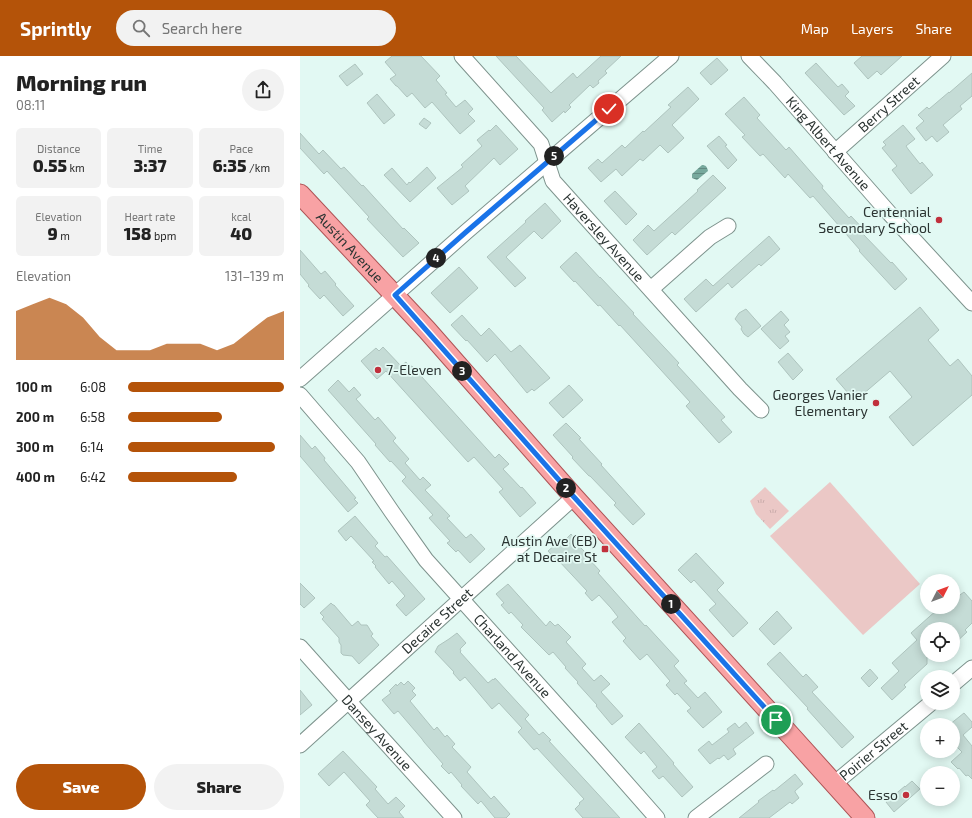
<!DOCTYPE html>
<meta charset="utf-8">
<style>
body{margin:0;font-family:"Exo 2",sans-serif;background:#f2f2f2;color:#222;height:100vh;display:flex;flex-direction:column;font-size:15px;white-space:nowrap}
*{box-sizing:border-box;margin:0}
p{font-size:13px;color:#767676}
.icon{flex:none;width:22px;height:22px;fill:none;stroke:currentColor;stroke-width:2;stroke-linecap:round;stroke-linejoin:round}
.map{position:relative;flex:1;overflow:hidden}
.sheet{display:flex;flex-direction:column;background:#fff;width:300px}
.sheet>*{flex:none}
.needle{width:26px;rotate:48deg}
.tools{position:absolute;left:620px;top:518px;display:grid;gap:8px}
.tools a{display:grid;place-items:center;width:40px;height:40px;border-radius:50%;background:#fff;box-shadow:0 2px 10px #0003;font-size:20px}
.pin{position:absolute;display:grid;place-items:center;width:34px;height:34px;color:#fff;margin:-17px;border:2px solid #fff;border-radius:50%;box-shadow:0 1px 4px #0007}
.km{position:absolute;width:20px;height:20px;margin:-10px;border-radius:50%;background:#222;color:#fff;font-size:11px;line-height:20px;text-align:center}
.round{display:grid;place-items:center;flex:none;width:42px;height:42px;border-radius:21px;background:#f2f2f2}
.headline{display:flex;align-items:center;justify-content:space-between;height:68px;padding:0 16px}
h1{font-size:22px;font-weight:800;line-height:30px}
.stats{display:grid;grid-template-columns:repeat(3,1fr);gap:6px;height:68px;padding:4px 16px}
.stats div{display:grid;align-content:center;border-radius:6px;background:#f2f2f2;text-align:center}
.stats b{font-size:17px;font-weight:800}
.stats small{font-size:11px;font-weight:400}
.stats p{font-size:11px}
.chart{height:112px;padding:8px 16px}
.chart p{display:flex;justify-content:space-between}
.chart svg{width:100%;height:72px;margin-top:4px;fill:#b45309;opacity:.7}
.primary-button{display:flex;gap:8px;margin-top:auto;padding:8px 16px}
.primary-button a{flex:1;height:46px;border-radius:24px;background:#b45309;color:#fff;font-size:16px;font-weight:800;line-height:46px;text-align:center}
.primary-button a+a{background:#f2f2f2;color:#222}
ul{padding:0 16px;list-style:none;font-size:13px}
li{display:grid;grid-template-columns:64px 48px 1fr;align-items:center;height:30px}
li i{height:10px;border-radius:5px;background:#b45309}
header{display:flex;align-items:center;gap:24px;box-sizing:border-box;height:56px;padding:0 20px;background:#b45309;color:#fff}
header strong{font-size:19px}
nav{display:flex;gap:22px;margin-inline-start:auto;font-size:14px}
.search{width:280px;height:36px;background:#f2f2f2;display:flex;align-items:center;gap:10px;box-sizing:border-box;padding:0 14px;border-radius:22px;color:#767676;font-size:15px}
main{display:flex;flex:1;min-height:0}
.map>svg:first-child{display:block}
.grass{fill:#ebc8c6}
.park{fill:url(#park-tufts)}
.water{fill:url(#water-rules)}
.building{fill:#c5dcd6;stroke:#aec4be}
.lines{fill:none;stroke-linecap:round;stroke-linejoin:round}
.minor-casing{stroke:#7e938d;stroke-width:17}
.major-casing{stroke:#ad5355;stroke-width:21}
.minor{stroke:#fff;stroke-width:15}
.major{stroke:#f8a2a4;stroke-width:19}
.route-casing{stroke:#fff;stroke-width:8}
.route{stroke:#1a73e8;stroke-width:5}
.poi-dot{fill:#c0303c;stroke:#e2f9f3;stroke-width:1.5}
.labels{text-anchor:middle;stroke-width:3.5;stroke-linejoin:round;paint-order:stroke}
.street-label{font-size:14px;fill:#2b3432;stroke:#e2f9f3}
.poi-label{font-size:14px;fill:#2b3432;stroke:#e2f9f3;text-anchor:end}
</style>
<header>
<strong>Sprintly</strong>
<div class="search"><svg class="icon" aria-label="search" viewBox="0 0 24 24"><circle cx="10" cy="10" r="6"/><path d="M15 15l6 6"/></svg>Search here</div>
<nav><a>Map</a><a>Layers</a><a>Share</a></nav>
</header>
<main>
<section class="sheet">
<div class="headline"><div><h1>Morning run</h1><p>08:11</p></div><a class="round"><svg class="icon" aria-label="share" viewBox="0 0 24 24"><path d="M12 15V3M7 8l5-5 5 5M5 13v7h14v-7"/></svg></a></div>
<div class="stats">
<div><p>Distance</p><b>0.55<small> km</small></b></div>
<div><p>Time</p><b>3:37</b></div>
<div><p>Pace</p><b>6:35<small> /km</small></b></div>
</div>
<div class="stats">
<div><p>Elevation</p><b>9<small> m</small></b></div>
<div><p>Heart rate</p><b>158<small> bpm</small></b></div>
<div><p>kcal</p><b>40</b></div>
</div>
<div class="chart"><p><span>Elevation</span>131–139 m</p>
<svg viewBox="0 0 160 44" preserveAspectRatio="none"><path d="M0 44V14L10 10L20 6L30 10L40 18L50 30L60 38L70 38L80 38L90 34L100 34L110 34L120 38L130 34L140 26L150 18L160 14V44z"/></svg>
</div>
<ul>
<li><b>100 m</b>6:08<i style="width:100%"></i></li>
<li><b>200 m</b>6:58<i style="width:60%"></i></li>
<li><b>300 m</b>6:14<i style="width:94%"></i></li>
<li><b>400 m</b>6:42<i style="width:70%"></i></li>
</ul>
<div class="primary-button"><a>Save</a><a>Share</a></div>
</section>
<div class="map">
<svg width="672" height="762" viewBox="0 0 672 762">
<defs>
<pattern id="park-tufts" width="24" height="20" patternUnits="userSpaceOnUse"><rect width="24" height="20" fill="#ebc8c6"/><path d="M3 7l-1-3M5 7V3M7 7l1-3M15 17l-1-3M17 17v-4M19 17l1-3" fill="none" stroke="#caacab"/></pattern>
<pattern id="water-rules" width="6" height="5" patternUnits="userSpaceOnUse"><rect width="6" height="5" fill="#77a99d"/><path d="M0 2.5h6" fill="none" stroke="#628a81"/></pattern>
</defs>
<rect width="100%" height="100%" fill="#e2f9f3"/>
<polygon class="grass" points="530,426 620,528 563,579 470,480"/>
<polygon class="park" points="465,431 489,455 470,473 456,458 450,445"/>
<path class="water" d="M402,109C406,109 407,111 408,115L397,124L392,122V118Z"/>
<g class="building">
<polygon points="92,0 121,0 140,20 136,24 147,37 145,38 156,51 165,44 173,53 168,58 175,65 160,78 132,46 125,52 112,37 107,41 97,30 96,30 90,23 96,19 85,6"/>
<polygon points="196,0 216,0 251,37 273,17 277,22 301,0 321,0 305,15 307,17 298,25 299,27 293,32 290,29 269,49 271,51 265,57 264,55 252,66 242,54 244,52"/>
<polygon points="562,0 602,0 581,19 577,15 568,23 554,7"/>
<polygon points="417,2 428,14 411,29 400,17"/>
<polygon points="516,7 538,31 542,28 549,36 545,40 555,50 544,59 505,17"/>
<polygon points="55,8 63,18 47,30 39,20"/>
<polygon points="672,17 672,40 660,50 662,53 643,69 649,76 637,86 632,80 626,85 616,72 624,65 618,59 627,51 629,53 649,36 649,37"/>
<polygon points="388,31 399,43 372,69 384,82 368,97 360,89 343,105 340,103 322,120 316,113 301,126 288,112 298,103 302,107 322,89 325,92 343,75 344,76 371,51 368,49"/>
<polygon points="77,38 95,59 84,68 67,47"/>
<polygon points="444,41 460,59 457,62 486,94 489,91 523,130 522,132 549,162 551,160 566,176 563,178 591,207 592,206 607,223 595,234 559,195 560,194 513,140 510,142 488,118 485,122 463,98 460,100 442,81 445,79 425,58"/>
<polygon points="124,62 131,67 126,73 119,68"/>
<polygon points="196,69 218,93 200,109 194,102 165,130 169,135 152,149 137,132 163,111 161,109 182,90 177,84 189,74 190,75"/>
<polygon points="603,69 615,83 606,90 608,93 620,108 622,106 633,119 611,138 592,114 597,110 582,92 586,89 583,86"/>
<polygon points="0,77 19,98 23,94 41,113 44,111 62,130 63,129 103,173 104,172 119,187 103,201 67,163 69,161 27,115 24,118 0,92"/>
<polygon points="419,80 427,89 425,90 437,104 428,113 407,90"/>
<polygon points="127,111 136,122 110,146 84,119 92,112 107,129 109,126 110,127"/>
<polygon points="413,119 426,132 375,179 372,176 347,199 333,184 348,169 354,175 398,135 397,134"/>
<polygon points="315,135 337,158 326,169 304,145"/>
<polygon points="245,147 261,165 242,183 234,175 206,201 226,222 215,231 187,201 226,166 225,165"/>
<polygon points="469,180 480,193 461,210 459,208 432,232 428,227 396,256 384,243 406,223 413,230"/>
<polygon points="0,194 21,218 25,215 36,228 35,229 54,250 43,260 24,239 20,243 8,230 9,229 0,218"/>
<polygon points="276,196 300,222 300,221 334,257 333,258 379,307 377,309 425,361 421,364 432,376 419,387 386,350 390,346 320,269 319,270 300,249 298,250 275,225 274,226 260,211"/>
<polygon points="159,211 178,232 150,257 131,237"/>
<polygon points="620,251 639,274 628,284 650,310 658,303 672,320 672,339 613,390 589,361 612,341 590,315 555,345 536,323"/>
<polygon points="446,253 461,270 448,281 444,278 441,273 442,271 435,263 439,257"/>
<polygon points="481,255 489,264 484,269 490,276 485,280 489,285 480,293 461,273"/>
<polygon points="162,259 181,280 189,272 211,296 220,289 250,322 234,335 232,333 227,337 195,298 187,306 167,284 166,285 151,269"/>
<polygon points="83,291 101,310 106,306 110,311 112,310 195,402 199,398 209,408 203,413 221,432 222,431 236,447 220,461 199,436 203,433 174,401 168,406 86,315 77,323 61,305 76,292 79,295"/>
<polygon points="488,297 503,314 493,324 478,306"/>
<polygon points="38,324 49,336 54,331 61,339 56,343 75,364 78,361 96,382 93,385 109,403 105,407 120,424 123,421 131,429 125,434 150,460 147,462 166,482 171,478 185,493 170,507 158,494 156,496 147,487 150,485 129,462 133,459 102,425 106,421 91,405 90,406 75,389 76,388 28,334"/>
<polygon points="269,329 283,344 263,362 249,347"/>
<polygon points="266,367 281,382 279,383 302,408 301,409 345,458 333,469 314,449 316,447 290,420 289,420 272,402 273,401 253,379"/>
<polygon points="0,379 12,393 15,390 25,402 24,404 56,442 54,443 58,447 48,456 0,400"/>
<polygon points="55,460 78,487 75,490 85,501 87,500 125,543 106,560 96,549 105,540 92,525 89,528 75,511 76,510 72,506 74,505 51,480 46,485 38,475"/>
<polygon points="271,478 282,490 280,491 290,501 288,502 300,515 298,517 345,570 346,569 379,605 374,610 387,625 384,627 398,642 405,636 422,656 403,672 387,655 391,652 377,637 375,639 366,629 370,625 347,598 340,604 323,585 326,582 312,566 318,561 311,552 299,539 292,545 285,537 287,535 258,504 257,505 248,495 262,483 264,485"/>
<polygon points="396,497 424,527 417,534 448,567 433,581 409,554 416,548 394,524 391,527 378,514"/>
<polygon points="0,527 15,542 4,552 0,548"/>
<polygon points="208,528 246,570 250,565 255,570 258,568 271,581 266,586 286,608 282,612 294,625 301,619 310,628 301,636 323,660 312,669 296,650 297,649 277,627 278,626 265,612 266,611 253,596 249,599 221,571 223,569 211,556 209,558 201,549 204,547 196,538"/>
<polygon points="664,536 672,545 672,567 665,574 667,576 653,589 653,573 627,573 627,608 604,629 606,631 592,644 581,632 599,615 592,607 617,584 611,577 638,553 640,556 645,551 653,551 653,544"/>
<polygon points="31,547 33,549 34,549 52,570 58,565 61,569 67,569 69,572 70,574 73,578 71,580 79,589 59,608 52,600 43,599 41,597 41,589 39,586 39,582 22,563 24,561 20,557"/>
<polygon points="477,555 492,572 474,589 459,573"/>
<polygon points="157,577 166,587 160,593 161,595 160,596 188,627 193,623 194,624 195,622 229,659 225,663 239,679 243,676 251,684 249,685 320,762 283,762 275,753 280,748 279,747 284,743 237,692 234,694 218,676 222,672 199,647 192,653 165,621 160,625 153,617 154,616 135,596 138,590 149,583"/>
<polygon points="480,596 503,621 506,618 518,631 512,636 554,681 542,692 507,653 508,652 467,608"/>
<polygon points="570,613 578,622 569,631 561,622"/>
<polygon points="108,625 115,632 112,635 116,639 110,645 134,674 137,671 145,681 147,679 155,688 152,691 171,711 167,716 191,743 194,740 210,758 206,762 195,762 181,745 178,748 161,730 162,729 151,716 149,718 141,710 143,708 124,686 122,683 98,655 94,658 82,644 91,637 89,635 96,628 97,630 101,626 104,629"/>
<polygon points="0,634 12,649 0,659"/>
<polygon points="664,657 672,666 672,671 663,679 672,690 672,723 668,719 666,720 659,712 658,713 651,706 662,696 653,687 653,669 649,669"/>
<polygon points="446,666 454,677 433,693 436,698 428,704 424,699 419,703 418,702 410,708 398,694 409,685 412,689 429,676 427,673 435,667 439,672"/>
<polygon points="339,667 374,707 373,708 393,731 382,741 363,720 359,723 352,715 357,711 344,695 341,698 325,681"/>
<polygon points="43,695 77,731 75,733 88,748 96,741 105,750 99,756 104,762 78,762 66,749 70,745 44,716 29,730 18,718"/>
<polygon points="495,718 503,728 495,735 495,736 499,742 492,748 490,746 469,762 439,762 459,746 458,745 473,734 474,735"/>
<polygon points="612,725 620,733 594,756 586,746 605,730 605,731"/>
</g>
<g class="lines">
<defs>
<g id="minor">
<path id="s1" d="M162,0L241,88L253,125L440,333L461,354"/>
<path id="s2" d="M449,0L475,27L590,158L672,247"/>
<path id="s3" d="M535,96L643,0"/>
<polyline points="351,233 410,181 428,170"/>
<polyline points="0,323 166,176 371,0"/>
<path id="s4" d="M0,339L58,406L92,456L126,504L298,695L357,762"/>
<path id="s5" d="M0,591L59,657L154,762"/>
<polyline points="653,628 672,612"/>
<path id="s6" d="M0,689L274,441"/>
<path id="s7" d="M535,727L631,647"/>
<polyline points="396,762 466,708"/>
</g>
<g id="major">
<path id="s8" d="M0,138L127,274L274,441L492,681L565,762"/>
</g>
</defs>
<use href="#minor" class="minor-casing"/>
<use href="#major" class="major-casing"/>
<use href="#minor" class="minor"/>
<use href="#major" class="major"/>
</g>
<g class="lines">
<defs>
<polyline id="route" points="309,53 166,176 95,239 274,441 476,664"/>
</defs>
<use href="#route" class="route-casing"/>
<use href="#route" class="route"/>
</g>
<g class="poi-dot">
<circle cx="639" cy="164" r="4"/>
<circle cx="78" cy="314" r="4"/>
<circle cx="576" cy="347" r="4"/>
<rect x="301" y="489" width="8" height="8" rx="2"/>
<circle cx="606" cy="739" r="4"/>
</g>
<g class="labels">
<g class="street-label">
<text dy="5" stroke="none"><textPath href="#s3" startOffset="72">Berry Street</textPath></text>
<text dy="5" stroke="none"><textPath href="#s2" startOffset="118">King Albert Avenue</textPath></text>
<text dy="5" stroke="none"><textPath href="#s1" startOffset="233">Haversley Avenue</textPath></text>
<text dy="5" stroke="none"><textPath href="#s8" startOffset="73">Austin Avenue</textPath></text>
<text dy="5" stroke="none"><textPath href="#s6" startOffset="185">Decaire Street</textPath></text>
<text dy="5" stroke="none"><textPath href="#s4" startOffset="337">Charland Avenue</textPath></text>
<text dy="5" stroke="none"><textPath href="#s5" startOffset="115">Dansey Avenue</textPath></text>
<text dy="5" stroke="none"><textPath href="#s7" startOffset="50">Poirier Street</textPath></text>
</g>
<g class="poi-label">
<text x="631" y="161">Centennial<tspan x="631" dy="16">Secondary School</tspan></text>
<text x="86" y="319" text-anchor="start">7-Eleven</text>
<text x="568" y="344">Georges Vanier<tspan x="568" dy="16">Elementary</tspan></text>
<text x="297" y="490">Austin Ave (EB)<tspan x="297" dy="16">at Decaire St</tspan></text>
<text x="598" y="744">Esso</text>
</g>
</g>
</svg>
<div class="tools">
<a><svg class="needle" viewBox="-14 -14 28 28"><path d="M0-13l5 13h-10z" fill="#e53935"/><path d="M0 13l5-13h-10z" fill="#767676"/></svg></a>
<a><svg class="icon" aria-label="locate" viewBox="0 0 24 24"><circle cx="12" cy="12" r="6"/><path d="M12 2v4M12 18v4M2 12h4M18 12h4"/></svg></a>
<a><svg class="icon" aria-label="layers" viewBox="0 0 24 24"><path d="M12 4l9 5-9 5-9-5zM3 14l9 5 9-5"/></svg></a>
<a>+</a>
<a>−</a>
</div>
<div class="pin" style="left:476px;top:664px;background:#1e9e55"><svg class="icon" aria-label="arrive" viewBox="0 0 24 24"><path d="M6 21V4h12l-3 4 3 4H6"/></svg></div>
<div class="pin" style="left:309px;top:53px;background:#d93025"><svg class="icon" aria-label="check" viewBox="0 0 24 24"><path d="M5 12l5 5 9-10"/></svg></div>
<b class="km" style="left:371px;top:548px">1</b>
<b class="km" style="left:266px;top:432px">2</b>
<b class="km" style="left:162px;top:315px">3</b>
<b class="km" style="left:136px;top:202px">4</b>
<b class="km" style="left:254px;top:100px">5</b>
</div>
</main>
